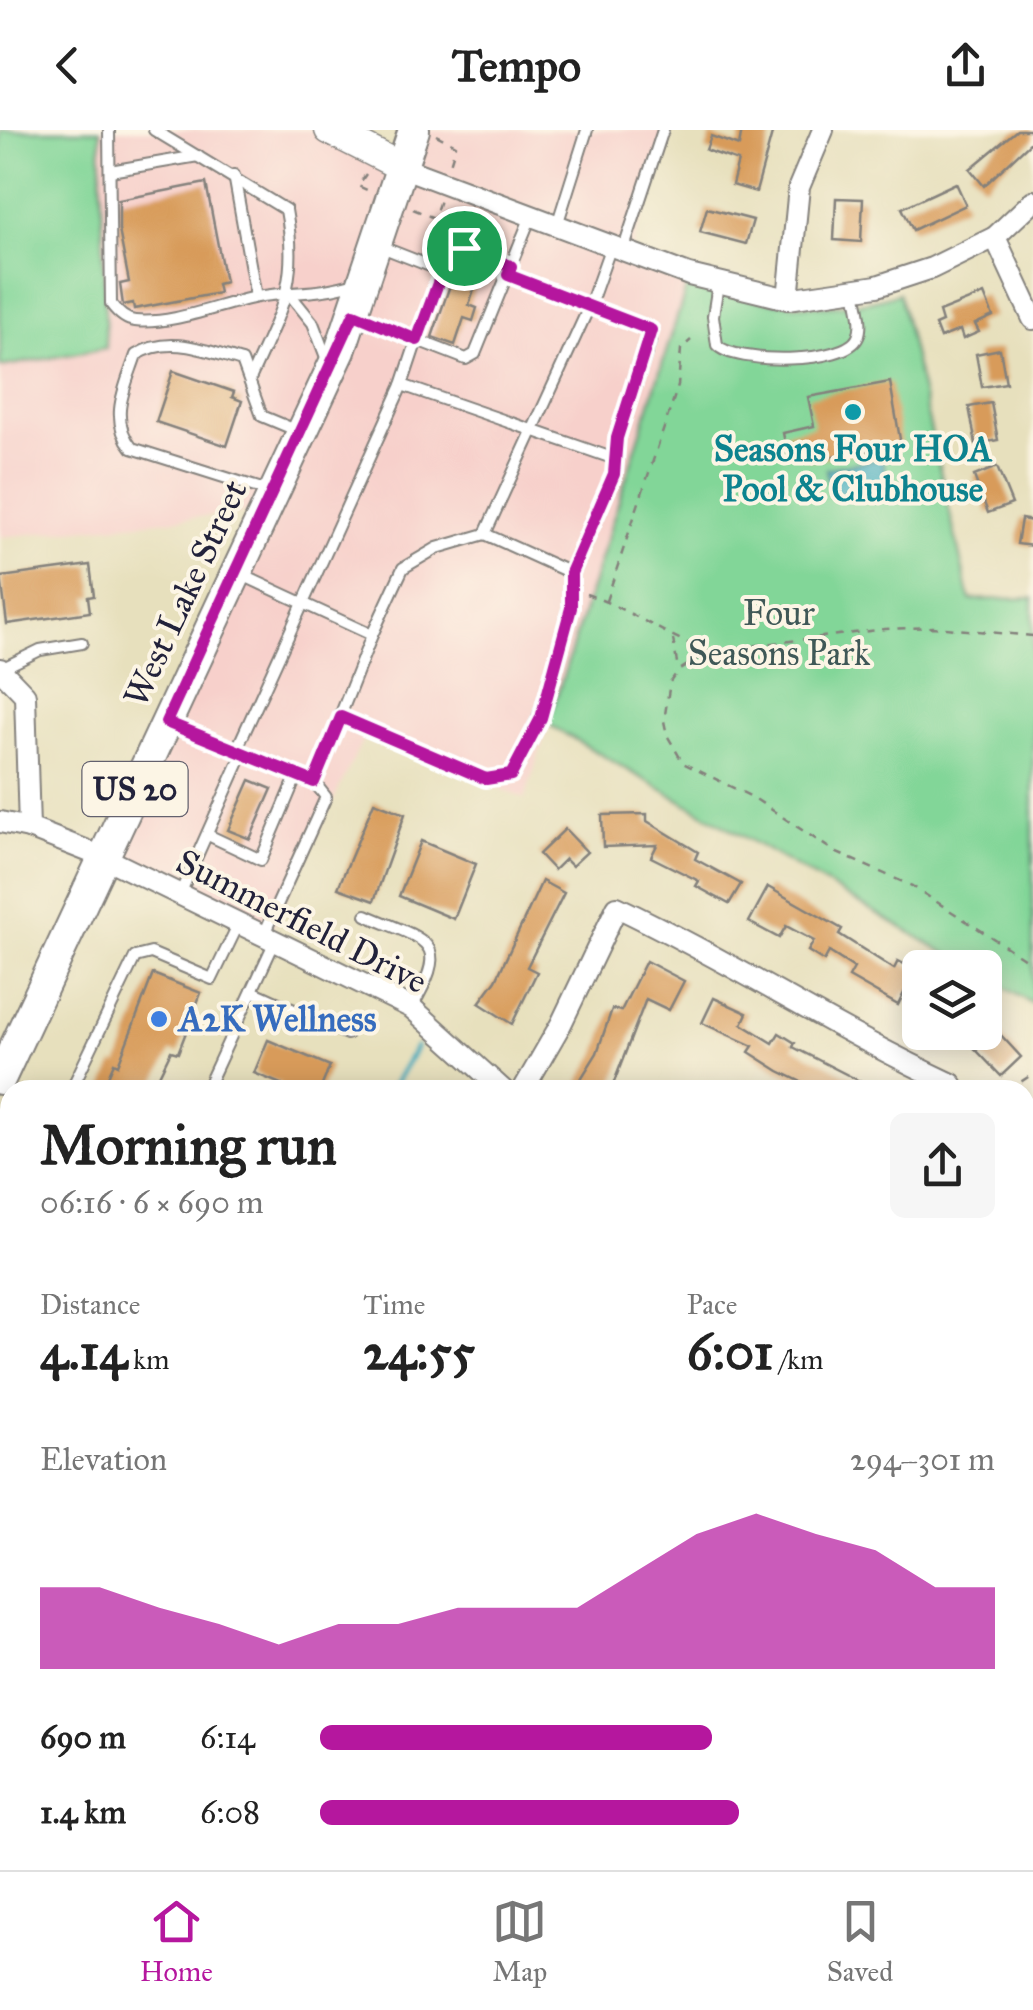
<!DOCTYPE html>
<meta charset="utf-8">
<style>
body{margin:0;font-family:"IM FELL Great Primer",serif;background:#f6f6f6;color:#222;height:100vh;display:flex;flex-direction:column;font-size:38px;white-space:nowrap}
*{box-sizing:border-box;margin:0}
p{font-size:32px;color:#767676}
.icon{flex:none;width:55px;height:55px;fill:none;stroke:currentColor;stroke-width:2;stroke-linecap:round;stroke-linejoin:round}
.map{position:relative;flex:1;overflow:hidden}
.drawer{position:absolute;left:0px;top:950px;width:1035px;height:790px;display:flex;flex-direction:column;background:#fff;border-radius:30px 30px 0 0;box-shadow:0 5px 25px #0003}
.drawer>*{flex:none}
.buttons{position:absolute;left:902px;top:820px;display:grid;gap:20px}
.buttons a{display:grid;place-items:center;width:100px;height:100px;border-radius:15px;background:#fff;box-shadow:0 5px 25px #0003;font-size:50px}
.pin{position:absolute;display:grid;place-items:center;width:85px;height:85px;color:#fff;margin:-42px;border:5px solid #fff;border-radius:50%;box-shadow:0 2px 10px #0007}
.round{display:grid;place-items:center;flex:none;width:105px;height:105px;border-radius:15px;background:#f6f6f6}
.headline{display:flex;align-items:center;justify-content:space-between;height:170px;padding:0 40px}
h1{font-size:55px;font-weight:800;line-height:75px}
.figures{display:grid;grid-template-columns:repeat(3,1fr);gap:15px;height:170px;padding:10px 40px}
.figures div{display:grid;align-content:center}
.figures b{font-size:50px;font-weight:800}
.figures small{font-size:28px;font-weight:400}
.figures p{font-size:28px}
.chart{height:280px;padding:20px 40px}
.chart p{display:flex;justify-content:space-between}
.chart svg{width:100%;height:180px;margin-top:10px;fill:#b5179e;opacity:.7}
ul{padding:0 40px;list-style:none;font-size:32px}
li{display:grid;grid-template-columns:160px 120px 1fr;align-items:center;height:75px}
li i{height:25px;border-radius:12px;background:#b5179e}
header{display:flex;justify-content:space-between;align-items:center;height:130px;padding:0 40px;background:#fff;font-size:45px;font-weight:800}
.dock{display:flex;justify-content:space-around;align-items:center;height:140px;border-top:2px solid #e0e0e0;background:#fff;font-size:28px;color:#767676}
.dock a{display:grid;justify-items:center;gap:5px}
.dock .on{color:#b5179e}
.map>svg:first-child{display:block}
.built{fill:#f7d0cb}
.green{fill:#82d698;stroke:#527c6a;stroke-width:2.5}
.water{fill:#3eabbd;stroke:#30667c;stroke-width:2.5}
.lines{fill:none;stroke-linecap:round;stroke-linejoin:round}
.stream{stroke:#3eabbd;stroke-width:5}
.building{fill:#d89b5a}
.lane-casing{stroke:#84817c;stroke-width:14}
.street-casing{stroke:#84817c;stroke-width:24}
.secondary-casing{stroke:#84817c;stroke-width:31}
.primary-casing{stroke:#84817c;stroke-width:34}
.path{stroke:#84817c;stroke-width:2.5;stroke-dasharray:8 8;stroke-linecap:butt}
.lane{stroke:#fff;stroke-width:10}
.street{stroke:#fff;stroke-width:20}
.secondary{stroke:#fff;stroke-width:28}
.primary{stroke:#fff;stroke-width:30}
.route-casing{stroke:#fff;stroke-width:20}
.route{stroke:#b5179e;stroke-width:12}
.culture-dot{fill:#0f9aa8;stroke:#fcf5e5;stroke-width:4}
.shop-dot{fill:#3f7fe0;stroke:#fcf5e5;stroke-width:4}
.labels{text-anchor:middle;stroke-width:8;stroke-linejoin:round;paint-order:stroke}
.shield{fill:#fcf5e5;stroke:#63616e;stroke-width:2.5}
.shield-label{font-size:32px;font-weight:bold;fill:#22223b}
.culture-label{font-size:35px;font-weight:bold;fill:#0d838f;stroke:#fcf5e5}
.street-label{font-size:35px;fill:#22223b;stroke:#fcf5e5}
.park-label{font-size:35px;fill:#3f5857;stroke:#fcf5e5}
.shop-label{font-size:35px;font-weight:bold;fill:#366cbe;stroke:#fcf5e5;text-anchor:start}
</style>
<header><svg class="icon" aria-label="back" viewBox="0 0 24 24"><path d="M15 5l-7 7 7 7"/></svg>Tempo<svg class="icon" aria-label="share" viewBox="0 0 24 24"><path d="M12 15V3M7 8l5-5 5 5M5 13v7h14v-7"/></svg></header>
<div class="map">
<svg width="1033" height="1740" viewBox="0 0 1033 1740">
<rect width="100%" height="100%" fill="#fcf5e5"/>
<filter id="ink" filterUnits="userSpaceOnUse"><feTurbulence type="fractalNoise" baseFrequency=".01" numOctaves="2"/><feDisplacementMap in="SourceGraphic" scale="20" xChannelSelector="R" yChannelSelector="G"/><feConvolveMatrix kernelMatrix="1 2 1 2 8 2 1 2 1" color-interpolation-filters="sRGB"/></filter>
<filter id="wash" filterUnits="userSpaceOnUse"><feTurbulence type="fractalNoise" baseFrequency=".0048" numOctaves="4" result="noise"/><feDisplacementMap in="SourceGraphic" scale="40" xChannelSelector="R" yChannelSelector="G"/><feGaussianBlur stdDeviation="2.25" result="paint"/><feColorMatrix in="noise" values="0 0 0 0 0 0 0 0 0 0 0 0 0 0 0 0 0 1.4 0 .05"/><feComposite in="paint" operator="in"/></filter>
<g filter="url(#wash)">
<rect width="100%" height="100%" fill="#e7e0bd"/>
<g class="built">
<polygon points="100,0 315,0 395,41 334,221 258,381 0,407 0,237 106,217"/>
<polygon points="420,0 670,0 632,119 411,35"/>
<polygon points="409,48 687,156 525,669 366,603 271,800 110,724"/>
<polygon points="10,1590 10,1692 0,1706 0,1592"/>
</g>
<g class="green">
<polygon points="0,0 100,0 106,218 0,237"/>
<path d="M687,156C757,170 829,189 899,163L970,470L1033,468V874L985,846V838L970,837L548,594Z"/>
</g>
<polygon class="water" points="882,328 888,354 831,365 826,339"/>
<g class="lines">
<g class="stream">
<polyline points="391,960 416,917"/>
<polyline points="0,1710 10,1693"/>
</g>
</g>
<g id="blocks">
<g class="building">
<polygon points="742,0 773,0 756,62 732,55 738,31 706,20 711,6 739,16"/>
<polygon points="1017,0 1033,0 1033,10 984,56 970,39"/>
<polygon points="206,53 225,152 217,154 219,163 134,179 133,173 123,175 120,154 129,152 119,100 119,70"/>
<polygon points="956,53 966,75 913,100 902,78"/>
<polygon points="836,68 863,69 861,112 834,110"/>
<polygon points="707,78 753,90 746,114 700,102"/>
<polygon points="456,138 478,146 469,175 477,178 473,191 464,188 455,215 432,207"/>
<polygon points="984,164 993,186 975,194 979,202 963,209 960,200 940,208 935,195 942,192 939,182"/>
<polygon points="1000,219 1006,253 982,257 976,224"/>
<polygon points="173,241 234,262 232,267 242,271 227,316 156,292"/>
<polygon points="890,252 901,315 808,330 805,320 787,323 783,303 814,296 808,267"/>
<polygon points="991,273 998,310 976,314 969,277"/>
<polygon points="997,337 1012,374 988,383 974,346"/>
<polygon points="1021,389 1033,391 1033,416 1017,414"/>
<polygon points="90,435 94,466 88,467 90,482 7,494 1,447"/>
<polygon points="250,650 272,659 250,709 228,700"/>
<polygon points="374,672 405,684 374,771 338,758"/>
<polygon points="647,684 647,691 698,722 695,729 741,754 729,774 696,756 699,751 651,727 657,715 603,717 602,685"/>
<polygon points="565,699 587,722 572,736 565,729 554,740 539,724"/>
<polygon points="421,711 476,734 454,789 399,766"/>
<polygon points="542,751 564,763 527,837 537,842 512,894 479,873 496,850"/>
<polygon points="768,757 842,799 839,804 894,839 898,831 920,842 920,869 905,861 898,875 849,847 854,838 829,822 824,831 808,821 814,811 786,796 779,808 749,792"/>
<polygon points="646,831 684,851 669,880 646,869 611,960 574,960 597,923 612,879 621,881"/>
<polygon points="153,844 201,863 178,923 171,921 152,960 102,960 114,933 118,935"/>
<polygon points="714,868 747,883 742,894 773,913 779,903 795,913 793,917 877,960 818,960 779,941 749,922 753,916 702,893"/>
<polygon points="959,902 998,902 1021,927 1001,946"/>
<polygon points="268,910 330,936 320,960 279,960 281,954 254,943"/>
</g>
</g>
</g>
<g filter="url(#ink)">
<use href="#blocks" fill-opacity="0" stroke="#84817c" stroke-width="2.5"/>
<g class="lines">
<defs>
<g id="lane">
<path d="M109,0L111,174C117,182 125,190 135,191C173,195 220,174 257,167C291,161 322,164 355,153"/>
<path d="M154,0L286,80C300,154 280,181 251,247"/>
<polyline points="110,41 198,26"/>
<polyline points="234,45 256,167"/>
<polyline points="531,86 475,224 466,229 417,210 402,255 615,329"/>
<polyline points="557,95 587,0"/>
<polyline points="379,116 443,141"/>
<polyline points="623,121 663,0"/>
<path d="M718,154L713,186L717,215C734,234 846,235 858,207C864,194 857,174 855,160"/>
<polyline points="288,162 313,193 327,230"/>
<polyline points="356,185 417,210 455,119 511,136"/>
<path d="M268,361L132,318C108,288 125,258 136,225C170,204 206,221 242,231L262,286L298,301"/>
<polyline points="485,404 590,175 508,145"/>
<polyline points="242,445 372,505 403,438 437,418 485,404 571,443 614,344 617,308 651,209 651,200 590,175 611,116"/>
<polyline points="1,539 40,520 82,513"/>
<path d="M341,587L486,649L511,645C544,583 571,514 571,443"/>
<polyline points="171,593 314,652 372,505"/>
<polyline points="236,621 402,255"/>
<polyline points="208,705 261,730 297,645"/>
<polyline points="180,764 243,623"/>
<path d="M366,785C427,812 452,809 412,877"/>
<polyline points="264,804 326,667 314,652"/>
<polyline points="252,861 347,904"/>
<polyline points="71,960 135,827 151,823 212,849 239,793"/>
<polyline points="206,960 275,811"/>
<polyline points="0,1020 10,1019"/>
<polyline points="0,1142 10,1119"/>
<polyline points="0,1221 10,1200"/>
<polyline points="0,1250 10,1254"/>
</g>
<g id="street">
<polyline points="404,38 689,145 788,169 877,156 932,138 995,107 1033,71"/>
<polyline points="995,107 1033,189"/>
<polyline points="788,169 799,57 823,0"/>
<polyline points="0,539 25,565 29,698 103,727 412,878 503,960"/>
<polyline points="0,692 29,698"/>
<path d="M523,960L561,894L617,777C731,831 837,901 952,954L955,960"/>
<polyline points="1025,1392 1033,1394"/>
</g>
<polyline id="secondary" points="329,0 404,38"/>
<polyline id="primary" points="0,949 340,221 414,0"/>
</defs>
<use href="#lane" class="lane-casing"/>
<use href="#street" class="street-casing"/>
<use href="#secondary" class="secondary-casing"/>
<use href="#primary" class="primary-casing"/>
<g class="path">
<polyline points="436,5 456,15 450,34"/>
<polyline points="366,44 358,56 369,61"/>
<polyline points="413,79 434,88 440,70"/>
<path d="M586,464C629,479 665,506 708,521"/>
<polyline points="606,471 678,256 681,219 691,210"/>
<polyline points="1033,506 933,497 885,499 710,521 678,541 670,552 664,591 667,605 683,633 754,668 835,722 912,756 1033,834"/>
<polyline points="673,509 678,539"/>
<polyline points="1008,960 1033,944"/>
</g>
<use href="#lane" class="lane"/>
<use href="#street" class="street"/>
<use href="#secondary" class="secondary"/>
<use href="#primary" class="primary"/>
</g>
</g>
<g class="lines" filter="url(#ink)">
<defs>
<polygon id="route" points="464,118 511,136 508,145 651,200 617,308 614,344 571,443 571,478 541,588 511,645 486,649 341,587 314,652 166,592 354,184 417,210 448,126 455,119"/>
</defs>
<use href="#route" class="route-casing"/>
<use href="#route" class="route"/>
</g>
<circle class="culture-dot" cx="853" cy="282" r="10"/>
<circle class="shop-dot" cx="159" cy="889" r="10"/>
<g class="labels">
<rect class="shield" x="82.5" y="632" width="105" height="54" rx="8"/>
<g class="shield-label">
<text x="135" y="670">US 20</text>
</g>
<g class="culture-label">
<text x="853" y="331">Seasons Four HOA<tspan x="853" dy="40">Pool &amp; Clubhouse</tspan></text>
</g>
<g class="street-label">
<text transform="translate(185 463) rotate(-65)" y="12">West Lake Street</text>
<text transform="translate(302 791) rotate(27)" y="12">Summerfield Drive</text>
</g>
<g class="park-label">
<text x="779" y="495">Four<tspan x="779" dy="40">Seasons Park</tspan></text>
</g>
<g class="shop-label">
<text x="179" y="901">A2K Wellness</text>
</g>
</g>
</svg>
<div class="buttons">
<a><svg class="icon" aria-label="layers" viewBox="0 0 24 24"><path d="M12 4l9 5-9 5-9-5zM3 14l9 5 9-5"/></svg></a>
</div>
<div class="pin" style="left:464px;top:118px;background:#1e9e55"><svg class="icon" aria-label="arrive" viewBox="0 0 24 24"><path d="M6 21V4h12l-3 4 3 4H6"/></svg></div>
<section class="drawer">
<div class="headline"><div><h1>Morning run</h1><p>06:16 · 6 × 690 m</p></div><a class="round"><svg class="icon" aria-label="share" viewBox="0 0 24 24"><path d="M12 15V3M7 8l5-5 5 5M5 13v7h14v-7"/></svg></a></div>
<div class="figures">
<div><p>Distance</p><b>4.14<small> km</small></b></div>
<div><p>Time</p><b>24:55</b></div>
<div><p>Pace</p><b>6:01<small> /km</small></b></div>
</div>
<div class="chart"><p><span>Elevation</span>294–301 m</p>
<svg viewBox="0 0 160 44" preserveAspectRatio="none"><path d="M0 44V24L10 24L20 29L30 33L40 38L50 33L60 33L70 29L80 29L90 29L100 20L110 11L120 6L130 11L140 15L150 24L160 24V44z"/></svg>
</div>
<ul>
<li><b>690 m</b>6:14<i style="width:58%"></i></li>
<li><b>1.4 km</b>6:08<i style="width:62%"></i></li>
</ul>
</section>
</div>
<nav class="dock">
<a class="on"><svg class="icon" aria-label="home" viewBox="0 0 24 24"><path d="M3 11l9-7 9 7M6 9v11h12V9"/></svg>Home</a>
<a><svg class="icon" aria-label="map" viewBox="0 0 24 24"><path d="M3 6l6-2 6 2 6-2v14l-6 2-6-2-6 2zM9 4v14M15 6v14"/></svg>Map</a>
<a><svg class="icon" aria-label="saved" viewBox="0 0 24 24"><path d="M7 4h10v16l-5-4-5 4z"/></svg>Saved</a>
</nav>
